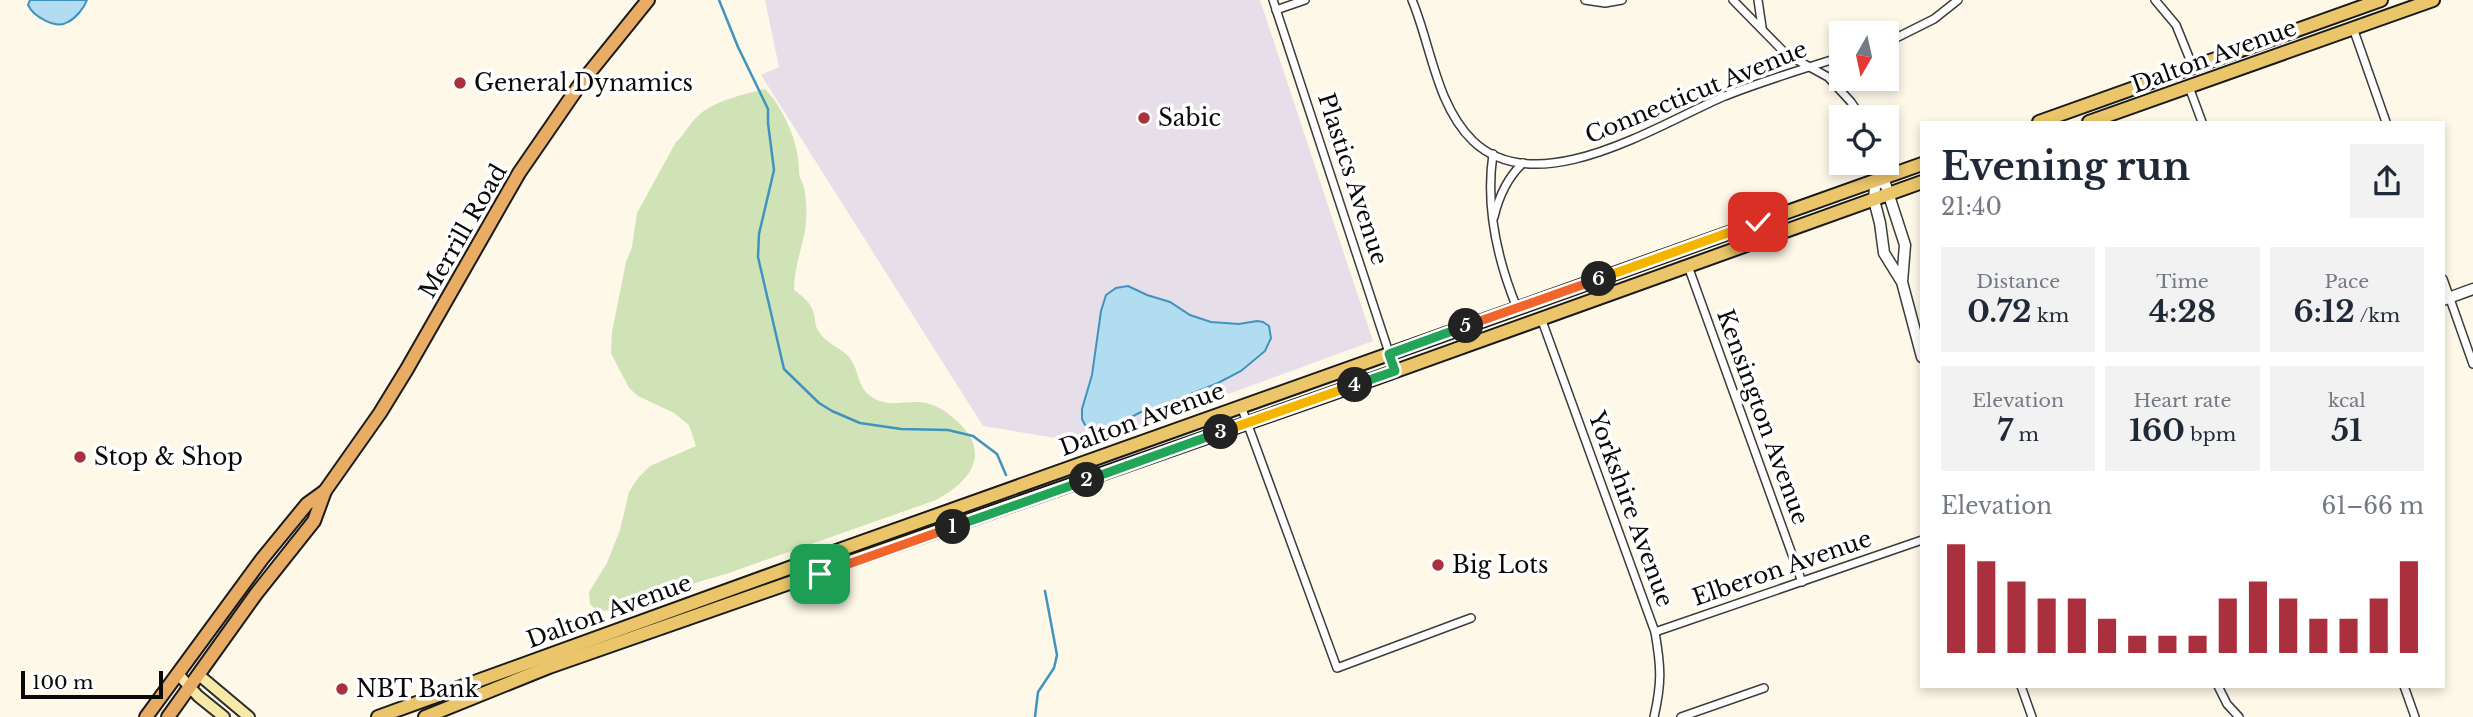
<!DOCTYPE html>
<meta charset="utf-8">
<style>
body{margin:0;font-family:"Libre Baskerville",serif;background:#f2f2f3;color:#1f2937;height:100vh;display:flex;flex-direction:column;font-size:26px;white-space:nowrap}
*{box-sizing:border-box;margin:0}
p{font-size:23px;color:#747a83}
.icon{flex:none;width:38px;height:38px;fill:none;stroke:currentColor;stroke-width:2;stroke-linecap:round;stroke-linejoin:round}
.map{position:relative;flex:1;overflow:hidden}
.sheet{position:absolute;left:1920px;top:121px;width:525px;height:567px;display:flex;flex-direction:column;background:#fff;border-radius:0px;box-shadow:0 4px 10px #0003}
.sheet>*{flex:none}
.needle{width:46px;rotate:189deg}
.buttons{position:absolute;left:1829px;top:21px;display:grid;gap:14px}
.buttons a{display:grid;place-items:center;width:70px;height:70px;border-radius:0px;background:#fff;box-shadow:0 4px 10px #0003;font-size:35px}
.scale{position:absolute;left:21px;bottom:18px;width:142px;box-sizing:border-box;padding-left:7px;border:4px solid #090909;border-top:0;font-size:19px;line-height:24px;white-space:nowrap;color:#090909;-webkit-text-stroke:5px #fff;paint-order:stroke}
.pin{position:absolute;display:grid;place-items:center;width:60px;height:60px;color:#fff;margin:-30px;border-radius:14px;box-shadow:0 4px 10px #0006}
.km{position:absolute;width:35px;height:35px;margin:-18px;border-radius:50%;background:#222;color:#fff;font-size:19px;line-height:35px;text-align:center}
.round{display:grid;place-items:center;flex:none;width:74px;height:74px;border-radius:0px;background:#f2f2f3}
.head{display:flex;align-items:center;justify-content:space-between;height:119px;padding:0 21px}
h1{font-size:38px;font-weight:700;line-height:52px}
.metrics{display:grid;grid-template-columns:repeat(3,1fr);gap:10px;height:119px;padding:7px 21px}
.metrics div{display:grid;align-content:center;border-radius:0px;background:#f2f2f3;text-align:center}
.metrics b{font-size:30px;font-weight:700}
.metrics small{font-size:19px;font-weight:400}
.metrics p{font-size:19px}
.chart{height:196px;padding:14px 21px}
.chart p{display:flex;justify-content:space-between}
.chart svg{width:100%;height:126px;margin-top:7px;stroke:#ab303d;stroke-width:6}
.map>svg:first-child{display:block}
.industrial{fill:#e6dee8}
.green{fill:#d0e3b6}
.water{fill:#b2dcef;stroke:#4093bf;stroke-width:2}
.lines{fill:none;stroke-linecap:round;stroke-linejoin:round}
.stream{stroke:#4093bf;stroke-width:2.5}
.minor-casing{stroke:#3c3c3c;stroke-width:10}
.tertiary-casing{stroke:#3c3c3c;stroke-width:13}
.secondary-casing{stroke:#2b2b2b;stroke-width:14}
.primary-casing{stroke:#1a1a1a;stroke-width:16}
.trunk-casing{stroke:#1a1a1a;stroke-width:16}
.minor{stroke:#fff;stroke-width:7}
.tertiary{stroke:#fff;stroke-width:10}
.secondary{stroke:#f7eaa9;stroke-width:10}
.primary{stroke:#ebc56a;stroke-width:12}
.trunk{stroke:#e8ac64;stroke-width:12}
.split-1-casing{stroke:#fff;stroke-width:14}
.split-2-casing{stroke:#fff;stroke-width:14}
.split-3-casing{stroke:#fff;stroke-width:14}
.split-4-casing{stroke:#fff;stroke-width:14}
.split-5-casing{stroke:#fff;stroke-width:14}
.split-6-casing{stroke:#fff;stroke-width:14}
.split-7-casing{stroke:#fff;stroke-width:14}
.split-1{stroke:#f0652b;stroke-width:9}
.split-2{stroke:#22a559;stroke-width:9}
.split-3{stroke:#22a559;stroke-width:9}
.split-4{stroke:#f5b400;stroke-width:9}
.split-5{stroke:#22a559;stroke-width:9}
.split-6{stroke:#f0652b;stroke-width:9}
.split-7{stroke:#f5b400;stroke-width:9}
.poi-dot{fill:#ab303d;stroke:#fff;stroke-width:2.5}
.labels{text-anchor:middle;stroke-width:7;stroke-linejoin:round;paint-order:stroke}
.street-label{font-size:23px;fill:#090909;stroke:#fff}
.poi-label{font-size:23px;fill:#090909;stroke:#fff;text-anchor:start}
</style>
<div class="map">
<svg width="2473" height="717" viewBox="0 0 2473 717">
<rect width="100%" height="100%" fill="#fdf8e8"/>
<polygon class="industrial" points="765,0 1260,0 1373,341 1092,444 983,426 761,75 779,67"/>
<path class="green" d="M765,89C784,108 800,146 799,172C799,177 803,183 804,188C807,201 807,218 805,231C801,251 794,269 794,290C801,295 809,301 812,309C818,321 811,324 824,338C831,345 843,350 849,357C859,369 857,385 869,395C888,410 905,399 926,403C939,406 948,413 958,422C992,454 970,482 936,500L726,574C696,582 668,592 640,601C625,606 613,611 597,611L590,604L589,592L607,563L620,530L629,492L638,478L650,466L696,446L689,425L674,413L638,396L629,388L611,353L612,332L626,262L632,247L637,213L676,142C685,134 689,124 698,116C713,101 745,94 765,89Z"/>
<g class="water">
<path d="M30,0H87C84,8 76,18 68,22C56,30 33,16 28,5Z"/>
<polygon points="1128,286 1147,295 1170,302 1190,315 1211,322 1239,324 1257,321 1263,322 1269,326 1271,338 1265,351 1241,371 1218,383 1161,406 1143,411 1110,428 1091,428 1085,425 1082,419 1082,409 1092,375 1101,311 1106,295 1116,288"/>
</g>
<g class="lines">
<g class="stream">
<polyline points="719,0 738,47 768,109 768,123 774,170 759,234 758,257 784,369 819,403 832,411 860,423 901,429 948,430 973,436 997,454 1006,475"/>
<polyline points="1035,717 1038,692 1054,668 1057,655 1045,591"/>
</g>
<defs>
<g id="minor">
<polyline points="1273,0 1395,371"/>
<path d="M1412,0C1431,45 1436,105 1473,141C1538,203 1659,124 1725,96C1763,81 1802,69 1841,57"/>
<polyline points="1585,0 1605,3 1622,0"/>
<polyline points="1733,0 1786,54 1828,77 1851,102 1861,117"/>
<polyline points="1758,0 1762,27"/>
<polyline points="2155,0 2176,25 2193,67"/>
<polyline points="1276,10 1305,0"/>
<polyline points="2353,28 2386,122"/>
<polyline points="1886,43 1934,19 1958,0"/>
<polyline points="2189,87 2202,122"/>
<path d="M1493,154C1485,208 1497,259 1517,308"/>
<polyline points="1878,163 1883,177"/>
<path d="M1494,217C1499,196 1507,178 1523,163"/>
<polyline points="1688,266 1802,582"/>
<polyline points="2443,279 2473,364"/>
<path d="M1541,318L1655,632C1661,667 1662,682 1654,717"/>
<polyline points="1241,406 1337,668 1471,618"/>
<polyline points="1655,632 1922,540"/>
<polyline points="2021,686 2032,717"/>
<polyline points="2218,686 2227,704 2239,717"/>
<polyline points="2404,686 2415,717"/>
<polyline points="1681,717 1764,688"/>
</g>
<g id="tertiary">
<polyline points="1902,282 1884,253 1880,223 1874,200 1875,187 1883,177 1905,245 1902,282 1922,357"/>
<polyline points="2443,300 2473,289"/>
</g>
<g id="secondary">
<polyline points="178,674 198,696 224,717"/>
<polyline points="199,675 249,717"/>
</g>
<g id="primary">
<polyline points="2039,122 2381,0"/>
<polyline points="2089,122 2433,0"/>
<polyline points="378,717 814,559 1922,164"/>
<polyline points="425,717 549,667 1379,377 1922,182"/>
</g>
<g id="trunk">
<polyline points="146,717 262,559 307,504 325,491 380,413 407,369 519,173 581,83 648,0"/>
<polyline points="168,717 256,594 314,521 325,491"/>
</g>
</defs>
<use href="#minor" class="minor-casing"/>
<use href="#tertiary" class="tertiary-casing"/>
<use href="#secondary" class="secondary-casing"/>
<use href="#primary" class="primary-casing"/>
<use href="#trunk" class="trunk-casing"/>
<use href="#minor" class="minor"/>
<use href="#tertiary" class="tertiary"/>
<use href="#secondary" class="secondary"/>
<use href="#primary" class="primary"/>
<use href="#trunk" class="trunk"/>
</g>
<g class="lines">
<defs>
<polyline id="split-1" points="820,574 953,527"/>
<polyline id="split-2" points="953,527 1087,480"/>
<polyline id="split-3" points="1087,480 1221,432"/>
<polyline id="split-4" points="1221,432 1355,385"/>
<polyline id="split-5" points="1355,385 1395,371 1389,354 1466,326"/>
<polyline id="split-6" points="1466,326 1599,279"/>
<polyline id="split-7" points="1599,279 1758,222"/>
</defs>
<use href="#split-1" class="split-1-casing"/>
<use href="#split-2" class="split-2-casing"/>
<use href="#split-3" class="split-3-casing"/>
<use href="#split-4" class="split-4-casing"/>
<use href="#split-5" class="split-5-casing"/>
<use href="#split-6" class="split-6-casing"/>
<use href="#split-7" class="split-7-casing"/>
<use href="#split-1" class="split-1"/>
<use href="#split-2" class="split-2"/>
<use href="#split-3" class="split-3"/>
<use href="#split-4" class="split-4"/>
<use href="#split-5" class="split-5"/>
<use href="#split-6" class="split-6"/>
<use href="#split-7" class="split-7"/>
</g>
<g class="poi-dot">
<circle cx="460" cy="83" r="7"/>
<circle cx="1144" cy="118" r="7"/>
<circle cx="80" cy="457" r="7"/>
<circle cx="1438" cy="565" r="7"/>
<circle cx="342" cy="689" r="7"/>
</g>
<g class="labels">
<g class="street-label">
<text transform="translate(2214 56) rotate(-20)" y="8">Dalton Avenue</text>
<text transform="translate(1696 92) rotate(-22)" y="8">Connecticut Avenue</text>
<text transform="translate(1353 179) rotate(72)" y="8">Plastics Avenue</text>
<text transform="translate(463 231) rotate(-60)" y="8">Merrill Road</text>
<text transform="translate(1763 417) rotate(70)" y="8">Kensington Avenue</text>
<text transform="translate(1142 419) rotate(-20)" y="8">Dalton Avenue</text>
<text transform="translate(1631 509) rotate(70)" y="8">Yorkshire Avenue</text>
<text transform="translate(1782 568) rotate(-19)" y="8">Elberon Avenue</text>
<text transform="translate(609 611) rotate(-20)" y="8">Dalton Avenue</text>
</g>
<g class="poi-label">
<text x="474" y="91">General Dynamics</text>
<text x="1158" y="126">Sabic</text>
<text x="94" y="465">Stop &amp; Shop</text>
<text x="1452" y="573">Big Lots</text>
<text x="356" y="697">NBT Bank</text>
</g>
</g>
</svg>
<div class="buttons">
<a><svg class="needle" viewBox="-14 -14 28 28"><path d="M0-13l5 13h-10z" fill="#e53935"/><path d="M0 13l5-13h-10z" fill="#747a83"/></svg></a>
<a><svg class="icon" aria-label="locate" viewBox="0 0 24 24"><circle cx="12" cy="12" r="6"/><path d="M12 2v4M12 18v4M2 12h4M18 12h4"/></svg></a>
</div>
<div class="scale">100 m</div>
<div class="pin" style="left:820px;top:574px;background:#1e9e55"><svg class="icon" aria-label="arrive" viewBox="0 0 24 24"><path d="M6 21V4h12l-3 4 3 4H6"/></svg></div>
<div class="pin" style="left:1758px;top:222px;background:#d93025"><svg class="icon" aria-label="check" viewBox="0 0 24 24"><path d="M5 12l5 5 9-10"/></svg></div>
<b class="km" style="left:953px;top:527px">1</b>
<b class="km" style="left:1087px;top:480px">2</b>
<b class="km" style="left:1221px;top:432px">3</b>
<b class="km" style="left:1355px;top:385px">4</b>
<b class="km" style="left:1466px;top:326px">5</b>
<b class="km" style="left:1599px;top:279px">6</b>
<section class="sheet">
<div class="head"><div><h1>Evening run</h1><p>21:40</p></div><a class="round"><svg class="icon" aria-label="share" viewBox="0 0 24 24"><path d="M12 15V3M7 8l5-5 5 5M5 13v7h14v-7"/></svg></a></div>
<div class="metrics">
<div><p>Distance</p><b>0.72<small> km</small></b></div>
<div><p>Time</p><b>4:28</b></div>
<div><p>Pace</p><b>6:12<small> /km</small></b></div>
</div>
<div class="metrics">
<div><p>Elevation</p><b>7<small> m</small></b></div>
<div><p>Heart rate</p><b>160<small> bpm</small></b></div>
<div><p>kcal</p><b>51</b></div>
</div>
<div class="chart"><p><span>Elevation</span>61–66 m</p>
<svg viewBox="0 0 160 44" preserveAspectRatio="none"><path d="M5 44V6M15 44V12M25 44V19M35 44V25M45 44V25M55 44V32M65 44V38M75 44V38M85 44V38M95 44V25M105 44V19M115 44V25M125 44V32M135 44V32M145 44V25M155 44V12"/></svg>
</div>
</section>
</div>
